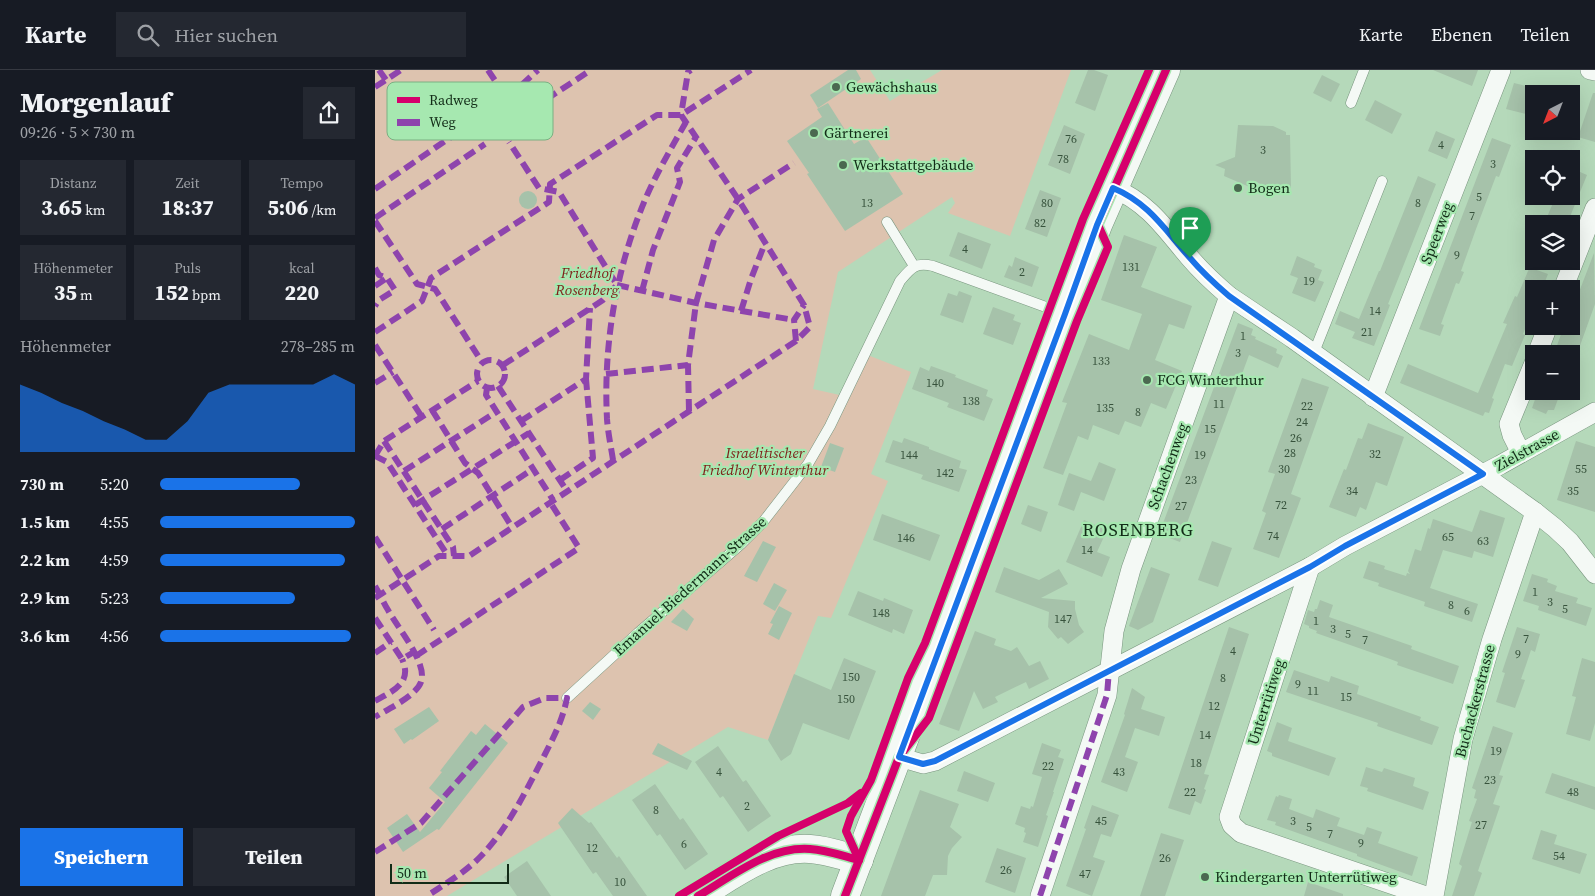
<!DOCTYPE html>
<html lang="de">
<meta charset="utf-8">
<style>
body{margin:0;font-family:"Source Serif 4",serif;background:#242831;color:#f1f3f6;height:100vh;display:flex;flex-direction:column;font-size:19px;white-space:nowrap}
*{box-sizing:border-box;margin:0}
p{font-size:16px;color:#9ea1a6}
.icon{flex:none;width:28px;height:28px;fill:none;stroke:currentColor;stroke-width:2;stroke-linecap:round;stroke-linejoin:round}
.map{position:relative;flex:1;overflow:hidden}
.panel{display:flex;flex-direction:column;background:#171b24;width:375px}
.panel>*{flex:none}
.needle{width:32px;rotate:222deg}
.fabs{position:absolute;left:1150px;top:15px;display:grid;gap:10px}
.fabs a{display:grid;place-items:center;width:55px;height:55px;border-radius:0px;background:#171b24;box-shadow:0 5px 20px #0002;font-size:25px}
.scale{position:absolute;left:15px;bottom:12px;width:119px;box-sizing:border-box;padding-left:5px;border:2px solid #122c17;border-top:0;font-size:14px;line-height:18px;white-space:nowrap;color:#122c17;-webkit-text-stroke:4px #a6e8b0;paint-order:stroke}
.pin{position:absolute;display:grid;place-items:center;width:42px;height:42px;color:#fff;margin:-51px -21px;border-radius:50% 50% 50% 0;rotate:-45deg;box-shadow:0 0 5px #0007}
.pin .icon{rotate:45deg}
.round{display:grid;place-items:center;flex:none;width:52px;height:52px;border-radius:0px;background:#242831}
.overview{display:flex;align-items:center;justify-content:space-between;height:85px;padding:0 20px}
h1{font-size:28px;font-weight:800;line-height:38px}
.metrics{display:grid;grid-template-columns:repeat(3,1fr);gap:8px;height:85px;padding:5px 20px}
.metrics div{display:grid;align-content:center;border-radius:0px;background:#242831;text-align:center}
.metrics b{font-size:21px;font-weight:800}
.metrics small{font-size:14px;font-weight:400}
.metrics p{font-size:14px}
.chart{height:140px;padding:10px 20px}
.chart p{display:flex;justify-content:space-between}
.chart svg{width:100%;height:90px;margin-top:5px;fill:#1a73e8;opacity:.7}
.action{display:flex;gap:10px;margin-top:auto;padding:10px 20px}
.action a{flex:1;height:58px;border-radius:0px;background:#1a73e8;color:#fff;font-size:20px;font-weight:800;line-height:58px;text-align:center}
.action a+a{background:#242831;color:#f1f3f6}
ul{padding:0 20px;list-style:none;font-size:16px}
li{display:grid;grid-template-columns:80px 60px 1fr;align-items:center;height:38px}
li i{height:12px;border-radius:6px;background:#1a73e8}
header{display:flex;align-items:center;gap:30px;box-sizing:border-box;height:70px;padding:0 25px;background:#171b24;border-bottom:1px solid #363941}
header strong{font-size:24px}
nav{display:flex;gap:28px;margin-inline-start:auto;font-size:18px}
.search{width:350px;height:45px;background:#242831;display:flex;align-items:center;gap:12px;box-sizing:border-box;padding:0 18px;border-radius:0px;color:#9ea1a6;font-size:19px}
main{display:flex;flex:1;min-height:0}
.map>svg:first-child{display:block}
.green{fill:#ddc3af}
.building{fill:#a6c2aa}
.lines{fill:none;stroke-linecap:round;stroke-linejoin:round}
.service-casing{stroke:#78957e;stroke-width:11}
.minor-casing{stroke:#78957e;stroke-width:20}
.secondary-casing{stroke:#78957e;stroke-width:29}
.primary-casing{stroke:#78957e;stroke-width:29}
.service{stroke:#f4f9f5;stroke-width:10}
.minor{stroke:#f4f9f5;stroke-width:19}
.secondary{stroke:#f4f9f5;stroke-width:28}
.primary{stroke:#f4f9f5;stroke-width:28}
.quiet{stroke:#8e44ad;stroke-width:6;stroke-dasharray:12 6;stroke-linecap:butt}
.cycleway-casing{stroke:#a6e8b0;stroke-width:11}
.cycleway{stroke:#d6006c;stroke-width:8}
.route-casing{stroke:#fff;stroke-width:10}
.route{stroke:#1a73e8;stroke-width:6}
.poi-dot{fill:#4b6950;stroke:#a6e8b0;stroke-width:2}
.labels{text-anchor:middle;stroke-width:4.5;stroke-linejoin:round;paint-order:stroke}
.number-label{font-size:12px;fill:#37523c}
.poi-label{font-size:15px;fill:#122c17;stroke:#a6e8b0;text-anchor:start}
.street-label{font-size:15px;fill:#122c17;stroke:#a6e8b0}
.park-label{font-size:15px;font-style:italic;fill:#7e1e18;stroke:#a6e8b0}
.quarter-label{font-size:18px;letter-spacing:1px;fill:#122c17;stroke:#a6e8b0}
.key{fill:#a6e8b0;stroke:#7ab082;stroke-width:1}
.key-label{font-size:14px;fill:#122c17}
</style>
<header>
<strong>Karte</strong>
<div class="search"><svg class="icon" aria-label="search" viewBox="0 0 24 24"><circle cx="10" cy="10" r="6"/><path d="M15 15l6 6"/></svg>Hier suchen</div>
<nav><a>Karte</a><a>Ebenen</a><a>Teilen</a></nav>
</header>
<main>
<section class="panel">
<div class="overview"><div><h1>Morgenlauf</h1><p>09:26 · 5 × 730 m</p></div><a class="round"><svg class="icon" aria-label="share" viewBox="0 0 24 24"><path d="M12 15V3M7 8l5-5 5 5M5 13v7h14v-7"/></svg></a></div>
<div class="metrics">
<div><p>Distanz</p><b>3.65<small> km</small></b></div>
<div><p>Zeit</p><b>18:37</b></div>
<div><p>Tempo</p><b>5:06<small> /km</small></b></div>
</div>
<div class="metrics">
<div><p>Höhenmeter</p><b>35<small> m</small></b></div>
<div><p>Puls</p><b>152<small> bpm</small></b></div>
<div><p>kcal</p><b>220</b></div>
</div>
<div class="chart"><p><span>Höhenmeter</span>278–285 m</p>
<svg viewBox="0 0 160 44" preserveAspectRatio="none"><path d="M0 44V11L10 15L20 20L30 24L40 29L50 33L60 38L70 38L80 29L90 15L100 11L110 11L120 11L130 11L140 11L150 6L160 11V44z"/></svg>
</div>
<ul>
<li><b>730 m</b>5:20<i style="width:72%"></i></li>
<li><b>1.5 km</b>4:55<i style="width:100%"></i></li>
<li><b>2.2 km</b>4:59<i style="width:95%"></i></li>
<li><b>2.9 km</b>5:23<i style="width:69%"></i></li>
<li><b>3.6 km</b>4:56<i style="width:98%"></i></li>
</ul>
<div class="action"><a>Speichern</a><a>Teilen</a></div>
</section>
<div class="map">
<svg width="1220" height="826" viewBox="0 0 1220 826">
<rect width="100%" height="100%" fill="#b5d9ba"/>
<polygon class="green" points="0,0 495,0 515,31 567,0 696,0 635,166 573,143 580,133 577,127 463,202 438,319 469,326 490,284 536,302 496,404 513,411 456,548 443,546 393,670 353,657 72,826 0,826"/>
<g class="building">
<polygon points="473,0 481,0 486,9 443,38 435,25"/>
<polygon points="713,0 719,0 733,5 720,41 700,33"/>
<polygon points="1058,0 1103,0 1097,16"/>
<polygon points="947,5 965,14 956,32 938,23"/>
<polygon points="1139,13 1159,18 1159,46 1131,39"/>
<polygon points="1218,23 1220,23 1220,72 1203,67"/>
<polygon points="1000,30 1027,44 1017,64 990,50"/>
<polygon points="453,33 479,74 491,67 528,124 470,161 432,104 434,103 412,71 447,47 442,39"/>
<polygon points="689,55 710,64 695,104 673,95"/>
<polygon points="863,55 898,56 911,62 911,65 915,65 916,118 895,118 879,111 877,118 849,106 850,99 840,95 860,87"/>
<polygon points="1061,61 1080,69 1072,89 1053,81"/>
<polygon points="1117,68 1136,75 1124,107 1121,106 1101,159 1086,201 1089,202 1084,214 1081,213 1066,254 1069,255 1065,266 1044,259"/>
<polygon points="1196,98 1212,105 1192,154 1169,154 1181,126 1196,126"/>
<polygon points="1043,106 1061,114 1013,234 1015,235 999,276 977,268 980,262 960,254 965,241 984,249 1004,201 1005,201"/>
<polygon points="665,120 686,128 672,167 650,159"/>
<circle cx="153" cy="130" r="9"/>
<polygon points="583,162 616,174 607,199 574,186"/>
<polygon points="749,165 782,177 766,217 817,236 809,259 794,254 780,290 807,301 791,339 776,333 766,357 750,351 744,365 718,355 713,370 703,366 688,405 668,398 692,333 687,332 714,264 754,280 767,244 726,230"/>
<polygon points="1219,183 1220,234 1202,284 1187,284 1180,281 1189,256 1196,256 1196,243"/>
<polygon points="922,186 940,194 939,197 947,200 943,210 949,212 940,232 917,223 923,208 915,205"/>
<polygon points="640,187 664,197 657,217 629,207 634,195 637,197"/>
<polygon points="1159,187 1159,199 1173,204 1167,219 1159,219 1159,238 1148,264 1150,265 1137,296 1130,294 1117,328 1119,329 1114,343 1110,342 1108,346 1025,313 1033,294 1103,323 1132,254 1128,253 1140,226 1142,227"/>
<polygon points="584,221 597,226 588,253 565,245 573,223 582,226"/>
<polygon points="618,237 640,245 638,250 646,253 638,275 608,264"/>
<polygon points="863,253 878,259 876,265 881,267 880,269 902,279 901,283 908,286 903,298 874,285 805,472 784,464"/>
<polygon points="556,296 581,305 580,307 613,320 611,326 618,329 609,351 572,337 574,333 537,319 545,297 554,301"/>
<polygon points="927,308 954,317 916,424 926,428 904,488 878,479 891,443 887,441 900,404 893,402"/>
<polygon points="1163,321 1186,321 1179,340 1173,340 1171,344 1157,338"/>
<polygon points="993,353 1029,367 1012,416 1001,412 991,440 985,437 981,447 954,437 969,399 971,400 983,368 987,369"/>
<polygon points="529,368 554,377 554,379 586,391 584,398 592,400 584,422 546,409 548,405 510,392 518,370 527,373"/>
<polygon points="1201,371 1220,377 1220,442 1182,430"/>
<polygon points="455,373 469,378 460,402 446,397"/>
<polygon points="724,392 741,399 729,431 706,422 699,441 683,435 694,403 716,411"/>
<polygon points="653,435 673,442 666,462 646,454"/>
<polygon points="1105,440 1130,448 1118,487 1099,481 1097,488 1068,480 1055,518 1103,534 1097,552 1049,536 1050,532 1003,516 1004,513 988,508 994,491 1010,496 1009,499 1031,506 1032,503 1035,504 1033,501 1040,479 1046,481 1053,458 1055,459 1058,449 1097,462"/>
<polygon points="507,444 565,465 555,491 498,470"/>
<polygon points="709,450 732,460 722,482 735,487 727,507 691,492"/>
<polygon points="388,471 401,477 382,512 369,506"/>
<polygon points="837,471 857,478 843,517 823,510"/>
<polygon points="629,497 664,510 684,499 693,514 666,528 700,531 700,539 704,555 709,562 693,574 686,567 683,569 673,557 674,542 620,522"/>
<polygon points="776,497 795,504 778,552 763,560 754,556"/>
<polygon points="1157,504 1173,509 1172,512 1182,516 1180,521 1203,528 1201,533 1217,538 1211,556 1163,540 1164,536 1148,531"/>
<polygon points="399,513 412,520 400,541 388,534"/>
<polygon points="483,521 508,531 509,528 538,540 529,564 518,559 517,563 473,545"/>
<polygon points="945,530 958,535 954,547 1037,576 1036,579 1084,596 1078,614 1022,595 1023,592 1015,589 941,563 942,561 934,558 934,556 929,554 933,540 939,542 940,539 942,539"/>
<polygon points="404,536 417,543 404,570 393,564 398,554 395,553"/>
<polygon points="308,539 319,549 312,561 296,552"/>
<polygon points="854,557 874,564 829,704 834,705 829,719 831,720 826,734 820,731 815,745 793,738"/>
<polygon points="1142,557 1165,564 1160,582 1156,580 1151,595 1146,609 1150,610 1140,638 1121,632 1130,603 1127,602"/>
<polygon points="600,561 621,569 619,575 636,581 642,577 654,596 665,591 674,609 654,619 651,612 620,627 623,632 608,639 599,621 584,661 564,654"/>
<polygon points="469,588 501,601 474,670 428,653 416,684 406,691 393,670 419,604 456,620"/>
<polygon points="1207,588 1220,592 1220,653 1215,671 1191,664 1201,627 1197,626"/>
<polygon points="919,600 954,612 956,606 984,616 982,624 1046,647 1045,650 1064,657 1057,675 1002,656 1003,653 911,622"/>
<polygon points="757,618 770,627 766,639 790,647 784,666 760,658 750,687 763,692 752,722 726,712 750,645 749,644"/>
<polygon points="215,632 226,639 218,650 207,641"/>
<polygon points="54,637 64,651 37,670 36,669 29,674 19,659"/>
<polygon points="902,652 917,658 913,671 961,688 954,706 897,686 897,683 892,681"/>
<polygon points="110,654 133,673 64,760 62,759 28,782 12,758 32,744 45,762 70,732 54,718 67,702 65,701 96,661 101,665"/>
<polygon points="1118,656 1138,663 1124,705 1128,706 1118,734 1125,736 1103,801 1107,803 1099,826 1077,826 1087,796 1084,794 1097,752 1094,751 1102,729 1099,728 1101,720 1097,718"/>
<polygon points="283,673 317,691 312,700 277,684"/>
<polygon points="667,673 686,680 683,687 689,689 678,722 679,722 671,745 673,746 663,777 648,772 651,763 649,762 650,758 640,754 646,736 655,739 656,736 658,737 667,707 657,704"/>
<polygon points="343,676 368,712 371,710 396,746 373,762 348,726 345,728 320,692"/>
<polygon points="991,697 1007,702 1009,698 1040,708 1038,716 1054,722 1048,740 992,721 993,718 985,716"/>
<polygon points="589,701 620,713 613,732 582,721"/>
<polygon points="1177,703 1220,717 1220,740 1170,723"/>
<polygon points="280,714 305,750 308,748 333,784 310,800 285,764 282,766 257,730"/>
<polygon points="545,720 584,734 575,757 587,767 577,778 573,786 572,805 558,805 550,826 506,826"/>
<polygon points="904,725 917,729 914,739 938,748 941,739 965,748 962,756 989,765 992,757 1007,762 1003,773 1043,787 1037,806 982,786 982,784 900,755 901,752 892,750 901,726 903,727"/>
<polygon points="717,735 744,745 736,767 726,764 718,787 730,791 717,826 691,816 711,759 709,758"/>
<polygon points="197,738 214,753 216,752 242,788 244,786 272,826 238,826 221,802 218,804 183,753"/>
<polygon points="1166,760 1182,765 1179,774 1212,784 1205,804 1157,789"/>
<polygon points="786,763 809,770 790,826 765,826"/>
<polygon points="622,778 651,788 640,823 610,812"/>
<polygon points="152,791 176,826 142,826 129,807"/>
<polygon points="933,812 968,824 968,826 929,826"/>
</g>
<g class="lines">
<defs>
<g id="service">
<polyline points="976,33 989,0"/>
<polyline points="512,152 539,196"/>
<polyline points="938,285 1007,111"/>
<path d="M192,628L263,563L366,474L388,452L433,394L455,356L525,211C536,198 540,192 558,196L690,244"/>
</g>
<g id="minor">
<polyline points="1215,0 1220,1"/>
<path d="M738,118C774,133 791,160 815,188C827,202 840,214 854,226L917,268L1160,442L1180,458L1195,472L1220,504"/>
<polyline points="1188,219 1220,138"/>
<polyline points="1162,284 1173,256"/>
<polyline points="998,327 1126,0"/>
<polyline points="1146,383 1137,365 1134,354 1159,293"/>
<polyline points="935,497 854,747 857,755 866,763 1051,826"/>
<polyline points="524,687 548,694 560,691 935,497 970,476 1125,395 1220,342"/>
<polyline points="665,826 732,625 739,561 756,499 854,226"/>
<polyline points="1059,826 1088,669 1117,569 1160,442"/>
</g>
<path id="secondary" d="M323,826C357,806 394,776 435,779C452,780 468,786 484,790"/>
<polyline id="primary" points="470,826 690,244 723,155 791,0"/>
</defs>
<use href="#service" class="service-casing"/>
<use href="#minor" class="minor-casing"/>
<use href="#secondary" class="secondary-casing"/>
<use href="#primary" class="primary-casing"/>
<use href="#service" class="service"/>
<use href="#minor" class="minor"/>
<use href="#secondary" class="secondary"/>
<use href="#primary" class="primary"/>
<g class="quiet">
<polyline points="4,0 11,10"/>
<polyline points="113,0 123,15 130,30 126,59"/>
<polyline points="0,17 26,0"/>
<polyline points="126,59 216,0"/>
<polyline points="0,119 130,30 163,0"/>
<polyline points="0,148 110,74"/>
<polyline points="0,151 42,214 60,219 107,292"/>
<polyline points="0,198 4,205 12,208 20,220 4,230 0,236"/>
<polyline points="242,215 321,233 419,250"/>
<polyline points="0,216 12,208"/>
<polyline points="267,221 278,180 305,112 302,98 321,67"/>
<polyline points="366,241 376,209 390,173"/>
<polyline points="0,262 47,231 56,208 174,132 175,114 282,45 306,45 376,0"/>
<polyline points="421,271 419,250 429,235"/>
<polyline points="0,275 47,347"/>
<circle cx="116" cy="304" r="14"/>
<polyline points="128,295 228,230 242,215 184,122 164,118 134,72"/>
<polyline points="231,304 313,295"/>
<polyline points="0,313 18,302"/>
<polyline points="123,316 192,421"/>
<polyline points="112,318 111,325 178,430"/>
<polyline points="57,340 90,393 103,403 137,457"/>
<polyline points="314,341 313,295 321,233 339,170 363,129 419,93"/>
<polyline points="146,351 211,309 215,238"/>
<polyline points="9,371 78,477 79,486"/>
<polyline points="0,386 9,371 103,311"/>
<polyline points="0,386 12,392 73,486"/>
<path d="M238,390C236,377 233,363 232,349C228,272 242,193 273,123C284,99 298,75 311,52"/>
<polyline points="29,401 121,342"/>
<polyline points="185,410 218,388 211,309"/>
<polyline points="40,435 154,363"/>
<polyline points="67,459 158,399"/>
<polyline points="0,467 59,560"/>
<path d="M0,516C5,524 8,532 13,540C22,557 53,593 46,612C41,626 13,639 0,647"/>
<polyline points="0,528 64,486 94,486 421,271 435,257 429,235 363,129 306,45 313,2 316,0"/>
<polyline points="0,548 27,589 39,582"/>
<polyline points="0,583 16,572"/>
<polyline points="41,586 204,478 175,432"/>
<path d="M0,631C18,621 38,613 27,589"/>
<path d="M0,782L46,753L148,637L170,628H192C187,653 177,670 166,692C149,725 131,761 104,788C89,803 70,814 52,826"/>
<polyline points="665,826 732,625 734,600"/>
</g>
<defs>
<g id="cycleway">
<polyline points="484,790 471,761 476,746 496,710 533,608 550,573 708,149 774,0"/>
<polyline points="304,826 403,766 473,733 486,723"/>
<path d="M323,826C357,806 394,776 435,779C452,780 468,786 484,790"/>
<polyline points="470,826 524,687 554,648 702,251 733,177 723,155 791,0"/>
</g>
</defs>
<use href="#cycleway" class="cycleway-casing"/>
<use href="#cycleway" class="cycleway"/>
</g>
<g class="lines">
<defs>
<path id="route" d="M738,118C774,133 790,160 815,188C827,202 840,214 854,226L1108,404L970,476L935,497L560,691L548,694L524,687L690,244L722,155Z"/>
</defs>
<use href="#route" class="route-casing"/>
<use href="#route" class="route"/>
</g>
<g class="poi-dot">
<circle cx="461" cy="17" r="5"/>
<circle cx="439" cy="63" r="5"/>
<circle cx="468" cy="95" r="5"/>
<circle cx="863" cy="118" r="5"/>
<circle cx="772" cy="310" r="5"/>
<circle cx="830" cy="807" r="5"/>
</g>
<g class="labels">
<g class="number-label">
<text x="696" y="73">76</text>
<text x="1066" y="79">4</text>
<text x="888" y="84">3</text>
<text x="688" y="93">78</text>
<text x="1118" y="98">3</text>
<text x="1104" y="131">5</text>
<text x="492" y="137">13</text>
<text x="672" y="137">80</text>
<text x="1043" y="137">8</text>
<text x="1097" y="150">7</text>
<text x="665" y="157">82</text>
<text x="590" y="183">4</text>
<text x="1082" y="189">9</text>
<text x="756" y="201">131</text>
<text x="647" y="206">2</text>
<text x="934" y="215">19</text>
<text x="1000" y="245">14</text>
<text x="992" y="266">21</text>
<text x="868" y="270">1</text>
<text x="863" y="287">3</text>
<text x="726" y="295">133</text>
<text x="560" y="317">140</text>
<text x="596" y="335">138</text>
<text x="844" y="338">11</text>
<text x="932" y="340">22</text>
<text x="730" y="342">135</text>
<text x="763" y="346">8</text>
<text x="927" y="356">24</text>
<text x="835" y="363">15</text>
<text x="921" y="372">26</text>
<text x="915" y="387">28</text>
<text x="1000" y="388">32</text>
<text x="534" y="389">144</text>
<text x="825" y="389">19</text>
<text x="909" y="403">30</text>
<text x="1206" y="403">55</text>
<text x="570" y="407">142</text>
<text x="816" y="414">23</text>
<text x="977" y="425">34</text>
<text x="1198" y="425">35</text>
<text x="906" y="439">72</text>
<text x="806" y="440">27</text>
<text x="898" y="470">74</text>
<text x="1073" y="471">65</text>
<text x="531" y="472">146</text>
<text x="1108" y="475">63</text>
<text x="712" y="484">14</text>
<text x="1160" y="526">1</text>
<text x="1175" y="536">3</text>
<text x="1076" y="539">8</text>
<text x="1190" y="543">5</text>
<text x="1092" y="545">6</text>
<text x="506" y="547">148</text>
<text x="688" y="553">147</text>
<text x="941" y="555">1</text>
<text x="958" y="563">3</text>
<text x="973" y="568">5</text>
<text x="1151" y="573">7</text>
<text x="990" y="574">7</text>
<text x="858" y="585">4</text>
<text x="1143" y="588">9</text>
<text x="476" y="611">150</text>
<text x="848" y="612">8</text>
<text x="923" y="618">9</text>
<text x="938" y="625">11</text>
<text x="971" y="631">15</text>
<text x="471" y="633">150</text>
<text x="839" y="640">12</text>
<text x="830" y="669">14</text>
<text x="1121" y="685">19</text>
<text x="821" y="697">18</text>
<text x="673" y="700">22</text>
<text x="344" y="706">4</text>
<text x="744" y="706">43</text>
<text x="1115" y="714">23</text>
<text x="815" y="726">22</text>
<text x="1198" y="726">48</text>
<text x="372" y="740">2</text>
<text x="281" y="744">8</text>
<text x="726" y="755">45</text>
<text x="918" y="755">3</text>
<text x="1106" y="759">27</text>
<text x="934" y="761">5</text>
<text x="955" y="768">7</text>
<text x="986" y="777">9</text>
<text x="309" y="778">6</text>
<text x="217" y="782">12</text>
<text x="1184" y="790">54</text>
<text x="790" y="792">26</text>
<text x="631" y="804">26</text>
<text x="710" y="808">47</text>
<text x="245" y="816">10</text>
</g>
<g class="poi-label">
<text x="471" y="22">Gewächshaus</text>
<text x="449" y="68">Gärtnerei</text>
<text x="478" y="100">Werkstattgebäude</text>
<text x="873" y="123">Bogen</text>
<text x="782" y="315">FCG Winterthur</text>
<text x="840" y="812">Kindergarten Unterrütiweg</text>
</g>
<g class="street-label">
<text transform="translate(1062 163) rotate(-69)" y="5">Speerweg</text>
<text transform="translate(1152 380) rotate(-29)" y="5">Zielstrasse</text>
<text transform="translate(793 396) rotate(-70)" y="5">Schachenweg</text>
<text transform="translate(315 516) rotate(-42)" y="5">Emanuel-Biedermann-Strasse</text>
<text transform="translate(1100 631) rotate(-75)" y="5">Buchackerstrasse</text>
<text transform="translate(891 632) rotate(-72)" y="5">Unterrütiweg</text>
</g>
<g class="park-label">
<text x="212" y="208">Friedhof<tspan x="212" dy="17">Rosenberg</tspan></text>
<text x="390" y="388">Israelitischer<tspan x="390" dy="17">Friedhof Winterthur</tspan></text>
</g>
<g class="quarter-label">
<text x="763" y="466">ROSENBERG</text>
</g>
</g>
<rect x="12" y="12" width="166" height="58" rx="8" class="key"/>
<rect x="22" y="27" width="23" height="6" fill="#d6006c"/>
<rect x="22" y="49" width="23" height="7" fill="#8e44ad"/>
<g class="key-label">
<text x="54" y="35">Radweg</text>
<text x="54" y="57">Weg</text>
</g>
</svg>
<div class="fabs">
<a><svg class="needle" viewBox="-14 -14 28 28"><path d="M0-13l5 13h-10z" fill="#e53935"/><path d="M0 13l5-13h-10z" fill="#9ea1a6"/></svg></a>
<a><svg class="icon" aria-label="locate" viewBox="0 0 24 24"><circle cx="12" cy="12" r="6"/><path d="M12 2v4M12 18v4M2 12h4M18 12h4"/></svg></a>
<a><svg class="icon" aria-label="layers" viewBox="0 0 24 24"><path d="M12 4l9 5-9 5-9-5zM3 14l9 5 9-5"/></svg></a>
<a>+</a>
<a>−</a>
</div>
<div class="scale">50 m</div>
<div class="pin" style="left:815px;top:188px;background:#1e9e55"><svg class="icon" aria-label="arrive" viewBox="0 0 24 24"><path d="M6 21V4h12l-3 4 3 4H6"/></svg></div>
</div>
</main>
